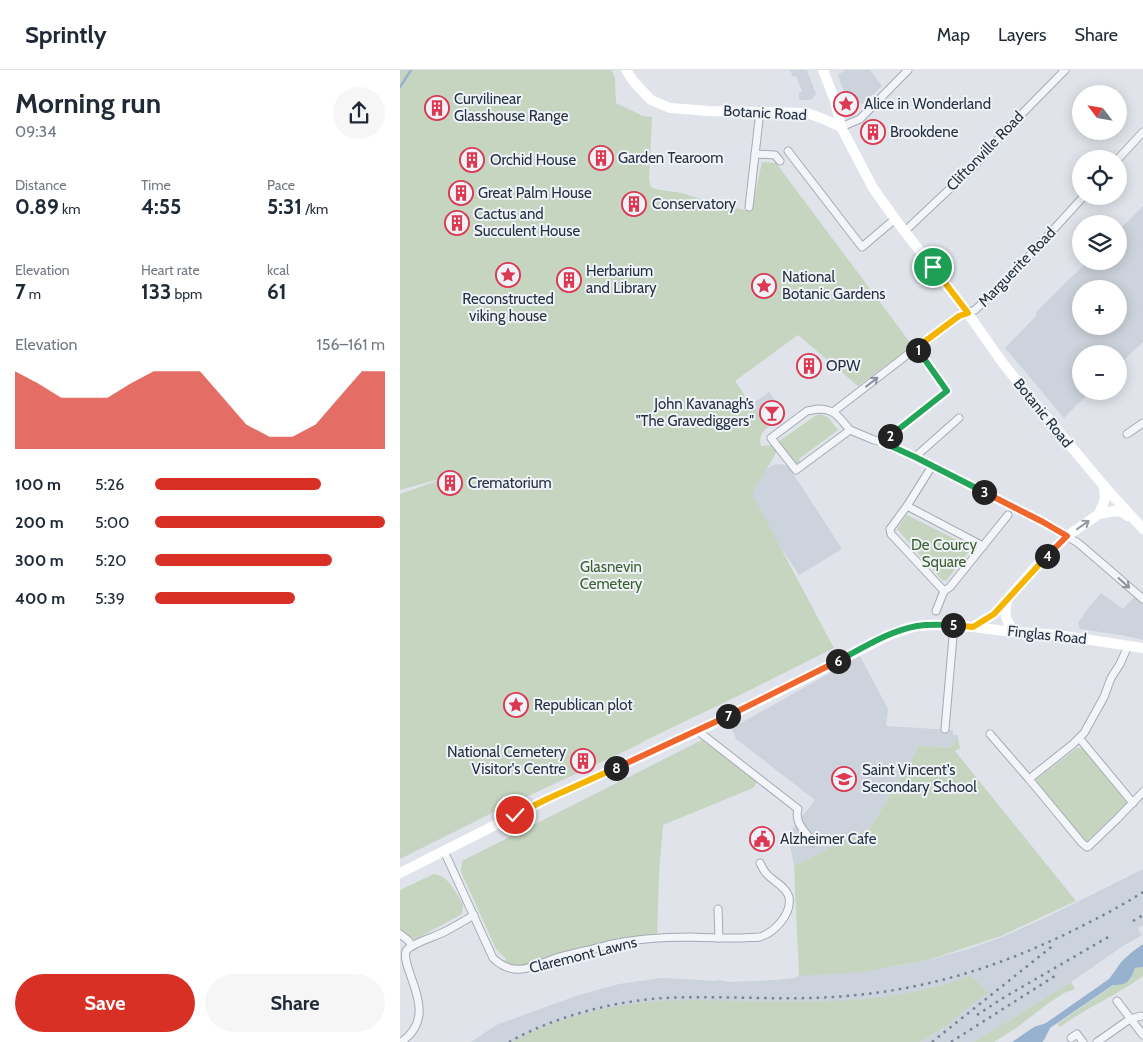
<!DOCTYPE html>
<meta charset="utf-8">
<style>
body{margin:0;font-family:Cabin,sans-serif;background:#f6f6f7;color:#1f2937;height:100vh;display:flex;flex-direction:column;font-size:19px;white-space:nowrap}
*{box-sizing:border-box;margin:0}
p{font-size:16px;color:#747a83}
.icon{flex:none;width:28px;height:28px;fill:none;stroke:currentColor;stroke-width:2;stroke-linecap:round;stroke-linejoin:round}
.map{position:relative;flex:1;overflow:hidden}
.sheet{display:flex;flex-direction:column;background:#fff;width:400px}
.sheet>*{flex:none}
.needle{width:32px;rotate:301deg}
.buttons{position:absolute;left:672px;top:15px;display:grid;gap:10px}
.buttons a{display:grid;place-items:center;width:55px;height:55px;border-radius:50%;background:#fff;box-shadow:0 2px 12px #0003;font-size:25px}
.pin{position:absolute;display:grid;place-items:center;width:42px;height:42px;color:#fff;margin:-21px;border:2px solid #fff;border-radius:50%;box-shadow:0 1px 5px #0007}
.km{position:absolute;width:25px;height:25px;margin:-12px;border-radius:50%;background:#222;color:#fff;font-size:14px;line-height:25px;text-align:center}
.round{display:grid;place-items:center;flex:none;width:52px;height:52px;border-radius:26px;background:#f6f6f7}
.overview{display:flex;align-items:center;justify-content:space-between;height:85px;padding:0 15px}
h1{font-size:28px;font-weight:800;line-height:38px}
.stats{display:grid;grid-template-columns:repeat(3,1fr);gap:8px;height:85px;padding:5px 15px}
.stats div{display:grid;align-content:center}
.stats b{font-size:21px;font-weight:800}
.stats small{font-size:14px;font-weight:400}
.stats p{font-size:14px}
.chart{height:140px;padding:10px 15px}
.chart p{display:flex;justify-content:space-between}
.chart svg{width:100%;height:90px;margin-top:5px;fill:#d93025;opacity:.7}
.primary-button{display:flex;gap:10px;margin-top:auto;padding:10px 15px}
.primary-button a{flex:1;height:58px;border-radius:30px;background:#d93025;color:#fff;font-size:20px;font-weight:800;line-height:58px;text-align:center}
.primary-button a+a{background:#f6f6f7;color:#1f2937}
ul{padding:0 15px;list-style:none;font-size:16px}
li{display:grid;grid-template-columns:80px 60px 1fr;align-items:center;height:38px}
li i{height:12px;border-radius:6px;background:#d93025}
header{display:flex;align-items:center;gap:30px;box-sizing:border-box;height:70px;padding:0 25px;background:#fff;border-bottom:1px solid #e0e1e3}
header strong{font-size:24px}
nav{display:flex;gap:28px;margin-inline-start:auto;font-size:18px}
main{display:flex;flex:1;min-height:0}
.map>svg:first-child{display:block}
.built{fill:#cdd3dc;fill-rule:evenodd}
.green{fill:#c5d5c0}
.water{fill:#97b2ce}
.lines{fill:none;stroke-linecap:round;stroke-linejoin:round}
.stream{stroke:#97b2ce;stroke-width:2.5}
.street-casing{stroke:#a4abb5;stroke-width:9}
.street{stroke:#f3f5f8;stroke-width:7}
.secondary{stroke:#fff;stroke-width:10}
.rail{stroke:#778395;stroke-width:2.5;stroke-dasharray:2.5 5;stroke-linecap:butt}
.oneway{stroke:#8c939e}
.oneway2{stroke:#9298a1}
.split-1-casing{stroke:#fff;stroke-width:10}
.split-2-casing{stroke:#fff;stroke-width:10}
.split-3-casing{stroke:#fff;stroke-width:10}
.split-4-casing{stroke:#fff;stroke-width:10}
.split-5-casing{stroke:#fff;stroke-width:10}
.split-6-casing{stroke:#fff;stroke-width:10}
.split-7-casing{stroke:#fff;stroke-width:10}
.split-8-casing{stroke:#fff;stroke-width:10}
.split-9-casing{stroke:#fff;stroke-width:10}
.split-1{stroke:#f5b400;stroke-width:6}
.split-2{stroke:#22a559;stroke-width:6}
.split-3{stroke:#22a559;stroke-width:6}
.split-4{stroke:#f0652b;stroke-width:6}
.split-5{stroke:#f5b400;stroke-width:6}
.split-6{stroke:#22a559;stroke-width:6}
.split-7{stroke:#f0652b;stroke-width:6}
.split-8{stroke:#f0652b;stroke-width:6}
.split-9{stroke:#f5b400;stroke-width:6}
.labels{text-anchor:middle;stroke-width:4;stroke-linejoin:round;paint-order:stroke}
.poi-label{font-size:15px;fill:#263143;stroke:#eff3f7;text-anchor:start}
.street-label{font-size:15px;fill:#263143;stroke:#eff3f7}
.park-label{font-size:15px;fill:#3b6132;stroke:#eff3f7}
</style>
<header>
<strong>Sprintly</strong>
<nav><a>Map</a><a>Layers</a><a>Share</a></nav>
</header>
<main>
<section class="sheet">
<div class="overview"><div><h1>Morning run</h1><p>09:34</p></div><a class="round"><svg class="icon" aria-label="share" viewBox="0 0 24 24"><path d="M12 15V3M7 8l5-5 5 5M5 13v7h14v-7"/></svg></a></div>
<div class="stats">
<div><p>Distance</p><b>0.89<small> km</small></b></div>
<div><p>Time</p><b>4:55</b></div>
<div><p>Pace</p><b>5:31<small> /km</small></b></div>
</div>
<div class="stats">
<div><p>Elevation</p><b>7<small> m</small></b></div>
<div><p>Heart rate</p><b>133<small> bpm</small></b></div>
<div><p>kcal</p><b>61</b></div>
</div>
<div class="chart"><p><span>Elevation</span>156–161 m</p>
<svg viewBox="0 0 160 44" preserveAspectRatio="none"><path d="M0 44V6L10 12L20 19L30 19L40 19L50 12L60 6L70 6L80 6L90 19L100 32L110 38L120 38L130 32L140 19L150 6L160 6V44z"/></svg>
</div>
<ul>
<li><b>100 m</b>5:26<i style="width:72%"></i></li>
<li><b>200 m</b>5:00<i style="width:100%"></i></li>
<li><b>300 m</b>5:20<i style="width:77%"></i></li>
<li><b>400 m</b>5:39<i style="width:61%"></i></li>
</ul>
<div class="primary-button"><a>Save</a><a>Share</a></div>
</section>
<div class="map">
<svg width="743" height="972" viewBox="0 0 743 972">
<rect width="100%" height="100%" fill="#e0e4ea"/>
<g class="built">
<polygon points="390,0 407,0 416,24 411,30 399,30 399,22 402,22 396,6 393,7"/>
<polygon points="445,0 470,0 482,16 463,34 447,31 438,5"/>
<path d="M743,136V272L719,295V284H681V321H691L664,348L605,278L636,246V242L688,191H719V160ZM681,219H719V256H681Z"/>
<polygon points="369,322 386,344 368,357 357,345 352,334"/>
<polygon points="382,394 389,397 442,479 399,505 345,424 361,402 373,395"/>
<polygon points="701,523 723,539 738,523 743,528 743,570 721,565 680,559 678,553 689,537"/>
<polygon points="460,586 488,639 486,656 553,660 553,665 558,665 558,668 550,678 519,676 471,757 394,796 388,764 415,730 336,669 332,658"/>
<polygon points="743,799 743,855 738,858 742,865 723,876 671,912 574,972 520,972 544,958 141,972 71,972 96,955 179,925 219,914 261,908 284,909 317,911 318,910 330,912 375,910 394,908 399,906 498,896 525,891 568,879 602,867 647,847"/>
</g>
<g class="green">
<path d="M0,0H212L215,9L216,33L243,46L252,47L249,110L251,117L255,119L282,123L318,134L345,140L349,137L352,138L362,92L376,93L512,275L508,279L458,316L398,265L335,311C346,326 356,343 368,357C361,363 359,367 361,376L373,375L377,381L352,424L434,578L344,623L246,670L236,676L104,737L0,789V424L51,406L0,420Z"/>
<polygon points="420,344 428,347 438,360 399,389 400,392 395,395 378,372 415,346"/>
<polygon points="507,445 567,475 570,480 546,511 542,510 497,459"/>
<polygon points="558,668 560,678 555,681 676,831 601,866 525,891 462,902 399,906 394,796 471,757 519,676 550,678"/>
<polygon points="302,670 357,712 353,718 263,755 259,804 257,869 212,874 126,899 100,895 106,889 96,879 61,802 62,791"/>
<polygon points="677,678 682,678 727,733 686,772 634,711"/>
<path d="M34,804C48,805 56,823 63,834L62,844L16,869L11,867L0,860V820Z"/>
<path d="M743,897V906C717,925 686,938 660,957L657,954L714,915L730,910L735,898Z"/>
<path d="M571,905L588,923L562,942L545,957L520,972H112C122,967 132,962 143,957C167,948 194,940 219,936C257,929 298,930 336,931C416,932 497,935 571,905Z"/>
<polygon points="671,912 675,919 664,923 646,935 619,956 594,972 574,972"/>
</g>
<path class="water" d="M743,874V897L735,898C730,911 728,915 713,915L650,958L644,970L642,972H612L634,957L646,953L709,909L722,891L732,882Z"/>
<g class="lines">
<polyline class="stream" points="0,17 11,0"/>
<defs>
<g id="street">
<polyline points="441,57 460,49 508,0"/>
<polyline points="388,81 462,177 495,149"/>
<polyline points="355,84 375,85 380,91"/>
<polyline points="718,89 743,62"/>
<polyline points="349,137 360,41"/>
<polyline points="505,161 576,94 609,57 665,0"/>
<path d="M418,339C436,339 439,348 450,360L396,400L371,368L407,341Z"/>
<polyline points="433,342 516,278 559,246 575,240 611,206 684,126"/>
<polyline points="450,360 474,370 482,372 515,387 643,452 678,473 705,496 743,529"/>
<polyline points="727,364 743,353"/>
<polyline points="482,372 547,321 516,278"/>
<polyline points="515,387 559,348"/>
<polyline points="532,396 507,436 490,459 491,464 544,521 550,517 608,445"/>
<polyline points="507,436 583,476"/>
<polyline points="536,541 544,521"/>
<polyline points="545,659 554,555"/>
<path d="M298,661L398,739C394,753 405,761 413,772"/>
<polyline points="590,664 629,709 682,773 687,777 689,776 718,748 743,722"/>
<polyline points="680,669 733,733"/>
<polyline points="629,709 673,674 684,663 704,627 711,608 720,594 728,576"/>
<path d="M44,781L93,888C115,909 133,896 156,888C173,883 191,880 208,875C234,869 264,867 291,867C308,868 324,868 341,868C347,867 354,868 360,867C375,862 392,844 389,827C386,816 372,811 366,803C363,800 362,796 360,793"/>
<polyline points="318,839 319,868"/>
<polyline points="0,864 9,871 11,876"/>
<polyline points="717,931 743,965"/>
<polyline points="671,968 677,964 683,972"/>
<path d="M1,972C42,945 0,900 6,881C12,873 34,867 44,862C54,857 64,851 74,845"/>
<polyline points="697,972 730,949 741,946"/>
</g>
</defs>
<use href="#street" class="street-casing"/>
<use href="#street" class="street"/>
<g class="secondary">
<polyline points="226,0 234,12 251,30 270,38 308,41 407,43 421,48 441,57"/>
<polyline points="423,0 435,31 441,57 473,118 495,149 562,235 602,292 628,325 704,416 743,459"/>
<polyline points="699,444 705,429 704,416"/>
<path d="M607,531C604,547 605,548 614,562"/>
<polyline points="574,556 594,544 638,494 667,466 699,444 714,441 722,442 728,446"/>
<polyline points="0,803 147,729 298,661 404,609 489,565 507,559 517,556 533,555 573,557 614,562 658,565 743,578"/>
</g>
<g class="rail">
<polyline points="733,851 743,845"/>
<polyline points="577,945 603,928 710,866"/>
<path d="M109,972C153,947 214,931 264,928C329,925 393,932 457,925C537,917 609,893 680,857C702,846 723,835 743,822"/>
<polyline points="532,972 655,874"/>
<polyline points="551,972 658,904"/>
</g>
</g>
<defs><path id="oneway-shaft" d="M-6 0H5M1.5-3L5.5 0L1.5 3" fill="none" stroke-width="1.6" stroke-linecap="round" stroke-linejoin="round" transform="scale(1.25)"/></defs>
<g class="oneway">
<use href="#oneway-shaft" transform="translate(472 312) rotate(-38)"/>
<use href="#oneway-shaft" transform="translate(724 513) rotate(42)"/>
</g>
<use class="oneway2" href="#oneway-shaft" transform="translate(683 455) rotate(-35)"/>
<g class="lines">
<defs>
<polyline id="split-1" points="518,280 516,278 559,246 568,243 533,197"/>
<polyline id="split-2" points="490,366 547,321 518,280"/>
<polyline id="split-3" points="490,366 482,372 515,387 584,422"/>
<polyline id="split-4" points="584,422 643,452 667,466 647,486"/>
<polyline id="split-5" points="553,555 573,557 594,544 647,486"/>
<path id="split-6" d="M438,591C463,578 489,561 517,556C529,554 541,555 553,555"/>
<polyline id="split-7" points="328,646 438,591"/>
<polyline id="split-8" points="216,698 328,646"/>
<polyline id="split-9" points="115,745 147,729 216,698"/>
</defs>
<use href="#split-1" class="split-1-casing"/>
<use href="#split-2" class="split-2-casing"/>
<use href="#split-3" class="split-3-casing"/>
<use href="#split-4" class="split-4-casing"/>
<use href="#split-5" class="split-5-casing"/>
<use href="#split-6" class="split-6-casing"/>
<use href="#split-7" class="split-7-casing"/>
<use href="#split-8" class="split-8-casing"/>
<use href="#split-9" class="split-9-casing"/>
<use href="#split-1" class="split-1"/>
<use href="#split-2" class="split-2"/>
<use href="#split-3" class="split-3"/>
<use href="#split-4" class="split-4"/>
<use href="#split-5" class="split-5"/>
<use href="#split-6" class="split-6"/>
<use href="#split-7" class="split-7"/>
<use href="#split-8" class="split-8"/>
<use href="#split-9" class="split-9"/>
</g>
<defs>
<symbol id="sight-ring" viewBox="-11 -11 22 22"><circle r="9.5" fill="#eff3f7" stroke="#dc3851" stroke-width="1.5"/><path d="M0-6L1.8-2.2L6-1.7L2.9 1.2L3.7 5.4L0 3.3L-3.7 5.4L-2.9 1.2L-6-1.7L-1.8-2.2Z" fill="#dc3851"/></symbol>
<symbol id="building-ring" viewBox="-11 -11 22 22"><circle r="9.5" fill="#eff3f7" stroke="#dc3851" stroke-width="1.5"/><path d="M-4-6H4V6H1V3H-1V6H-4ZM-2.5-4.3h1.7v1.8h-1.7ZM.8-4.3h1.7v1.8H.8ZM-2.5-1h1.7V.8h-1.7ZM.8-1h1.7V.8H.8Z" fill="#dc3851"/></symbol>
<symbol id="bar-ring" viewBox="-11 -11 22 22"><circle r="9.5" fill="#eff3f7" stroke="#dc3851" stroke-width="1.5"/><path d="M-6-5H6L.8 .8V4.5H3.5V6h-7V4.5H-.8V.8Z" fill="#dc3851"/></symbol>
<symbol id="school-ring" viewBox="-11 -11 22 22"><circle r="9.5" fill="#eff3f7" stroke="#dc3851" stroke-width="1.5"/><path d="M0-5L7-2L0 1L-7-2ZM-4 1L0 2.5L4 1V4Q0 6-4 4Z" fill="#dc3851"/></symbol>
<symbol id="civic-ring" viewBox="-11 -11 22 22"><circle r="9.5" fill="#eff3f7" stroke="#dc3851" stroke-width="1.5"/><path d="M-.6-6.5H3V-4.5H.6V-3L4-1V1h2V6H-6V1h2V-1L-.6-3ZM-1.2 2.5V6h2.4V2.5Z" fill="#dc3851"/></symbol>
</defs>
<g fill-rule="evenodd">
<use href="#sight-ring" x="432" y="20" width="28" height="28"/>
<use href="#building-ring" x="23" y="24" width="28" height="28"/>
<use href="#building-ring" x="459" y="48" width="28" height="28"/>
<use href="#building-ring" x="187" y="74" width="28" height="28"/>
<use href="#building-ring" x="58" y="76" width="28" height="28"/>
<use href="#building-ring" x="47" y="109" width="28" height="28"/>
<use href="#building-ring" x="220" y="120" width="28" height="28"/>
<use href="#building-ring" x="43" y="139" width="28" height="28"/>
<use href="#sight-ring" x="94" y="191" width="28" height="28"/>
<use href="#building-ring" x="155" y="196" width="28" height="28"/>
<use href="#sight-ring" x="350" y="202" width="28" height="28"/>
<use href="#building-ring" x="395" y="282" width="28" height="28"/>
<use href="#bar-ring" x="358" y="329" width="28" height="28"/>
<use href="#building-ring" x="36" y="399" width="28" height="28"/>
<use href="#sight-ring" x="102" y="621" width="28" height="28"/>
<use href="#building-ring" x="169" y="677" width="28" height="28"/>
<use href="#school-ring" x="430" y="695" width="28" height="28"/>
<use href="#civic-ring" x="348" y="755" width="28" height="28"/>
</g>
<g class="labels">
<g class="poi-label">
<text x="54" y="34">Curvilinear<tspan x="54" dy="17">Glasshouse Range</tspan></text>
<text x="464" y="39">Alice in Wonderland</text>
<text x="490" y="67">Brookdene</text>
<text x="218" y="93">Garden Tearoom</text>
<text x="90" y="95">Orchid House</text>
<text x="78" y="128">Great Palm House</text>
<text x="252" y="139">Conservatory</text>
<text x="74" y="149">Cactus and<tspan x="74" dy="17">Succulent House</tspan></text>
<text x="186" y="206">Herbarium<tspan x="186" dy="17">and Library</tspan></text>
<text x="382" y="212">National<tspan x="382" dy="17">Botanic Gardens</tspan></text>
<text x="108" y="234" text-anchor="middle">Reconstructed<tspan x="108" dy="17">viking house</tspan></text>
<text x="426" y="301">OPW</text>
<text x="354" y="339" text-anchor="end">John Kavanagh’s<tspan x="354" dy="17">"The Gravediggers"</tspan></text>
<text x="68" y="418">Crematorium</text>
<text x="134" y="640">Republican plot</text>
<text x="166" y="687" text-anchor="end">National Cemetery<tspan x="166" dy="17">Visitor's Centre</tspan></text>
<text x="462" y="705">Saint Vincent's<tspan x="462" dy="17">Secondary School</tspan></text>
<text x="380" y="774">Alzheimer Cafe</text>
</g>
<g class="street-label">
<text transform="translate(365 43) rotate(3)" y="5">Botanic Road</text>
<text transform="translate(585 81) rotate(-46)" y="5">Cliftonville Road</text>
<text transform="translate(617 197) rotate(-46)" y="5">Marguerite Road</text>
<text transform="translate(643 343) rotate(51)" y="5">Botanic Road</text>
<text transform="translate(647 565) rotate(6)" y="5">Finglas Road</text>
<text transform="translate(183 885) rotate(-14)" y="5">Claremont Lawns</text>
</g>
<g class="park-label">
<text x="544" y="480">De Courcy<tspan x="544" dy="17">Square</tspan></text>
<text x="211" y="502">Glasnevin<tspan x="211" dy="17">Cemetery</tspan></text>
</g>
</g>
</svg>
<div class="buttons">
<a><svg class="needle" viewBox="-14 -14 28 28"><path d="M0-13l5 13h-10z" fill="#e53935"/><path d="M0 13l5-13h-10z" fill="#747a83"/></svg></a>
<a><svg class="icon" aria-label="locate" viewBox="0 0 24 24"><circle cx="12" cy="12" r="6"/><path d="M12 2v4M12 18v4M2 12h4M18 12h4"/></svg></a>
<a><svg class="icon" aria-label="layers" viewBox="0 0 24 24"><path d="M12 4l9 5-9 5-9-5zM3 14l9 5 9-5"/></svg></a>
<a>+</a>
<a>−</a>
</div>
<div class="pin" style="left:533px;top:197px;background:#1e9e55"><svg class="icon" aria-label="arrive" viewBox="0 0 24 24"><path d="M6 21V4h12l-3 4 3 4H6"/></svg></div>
<div class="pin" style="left:115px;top:745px;background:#d93025"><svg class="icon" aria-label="check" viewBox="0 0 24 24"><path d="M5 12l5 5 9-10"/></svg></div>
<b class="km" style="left:518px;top:280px">1</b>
<b class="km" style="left:490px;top:366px">2</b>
<b class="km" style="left:584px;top:422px">3</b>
<b class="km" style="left:647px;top:486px">4</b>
<b class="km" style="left:553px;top:555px">5</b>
<b class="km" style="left:438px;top:591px">6</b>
<b class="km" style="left:328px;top:646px">7</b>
<b class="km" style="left:216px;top:698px">8</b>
</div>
</main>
